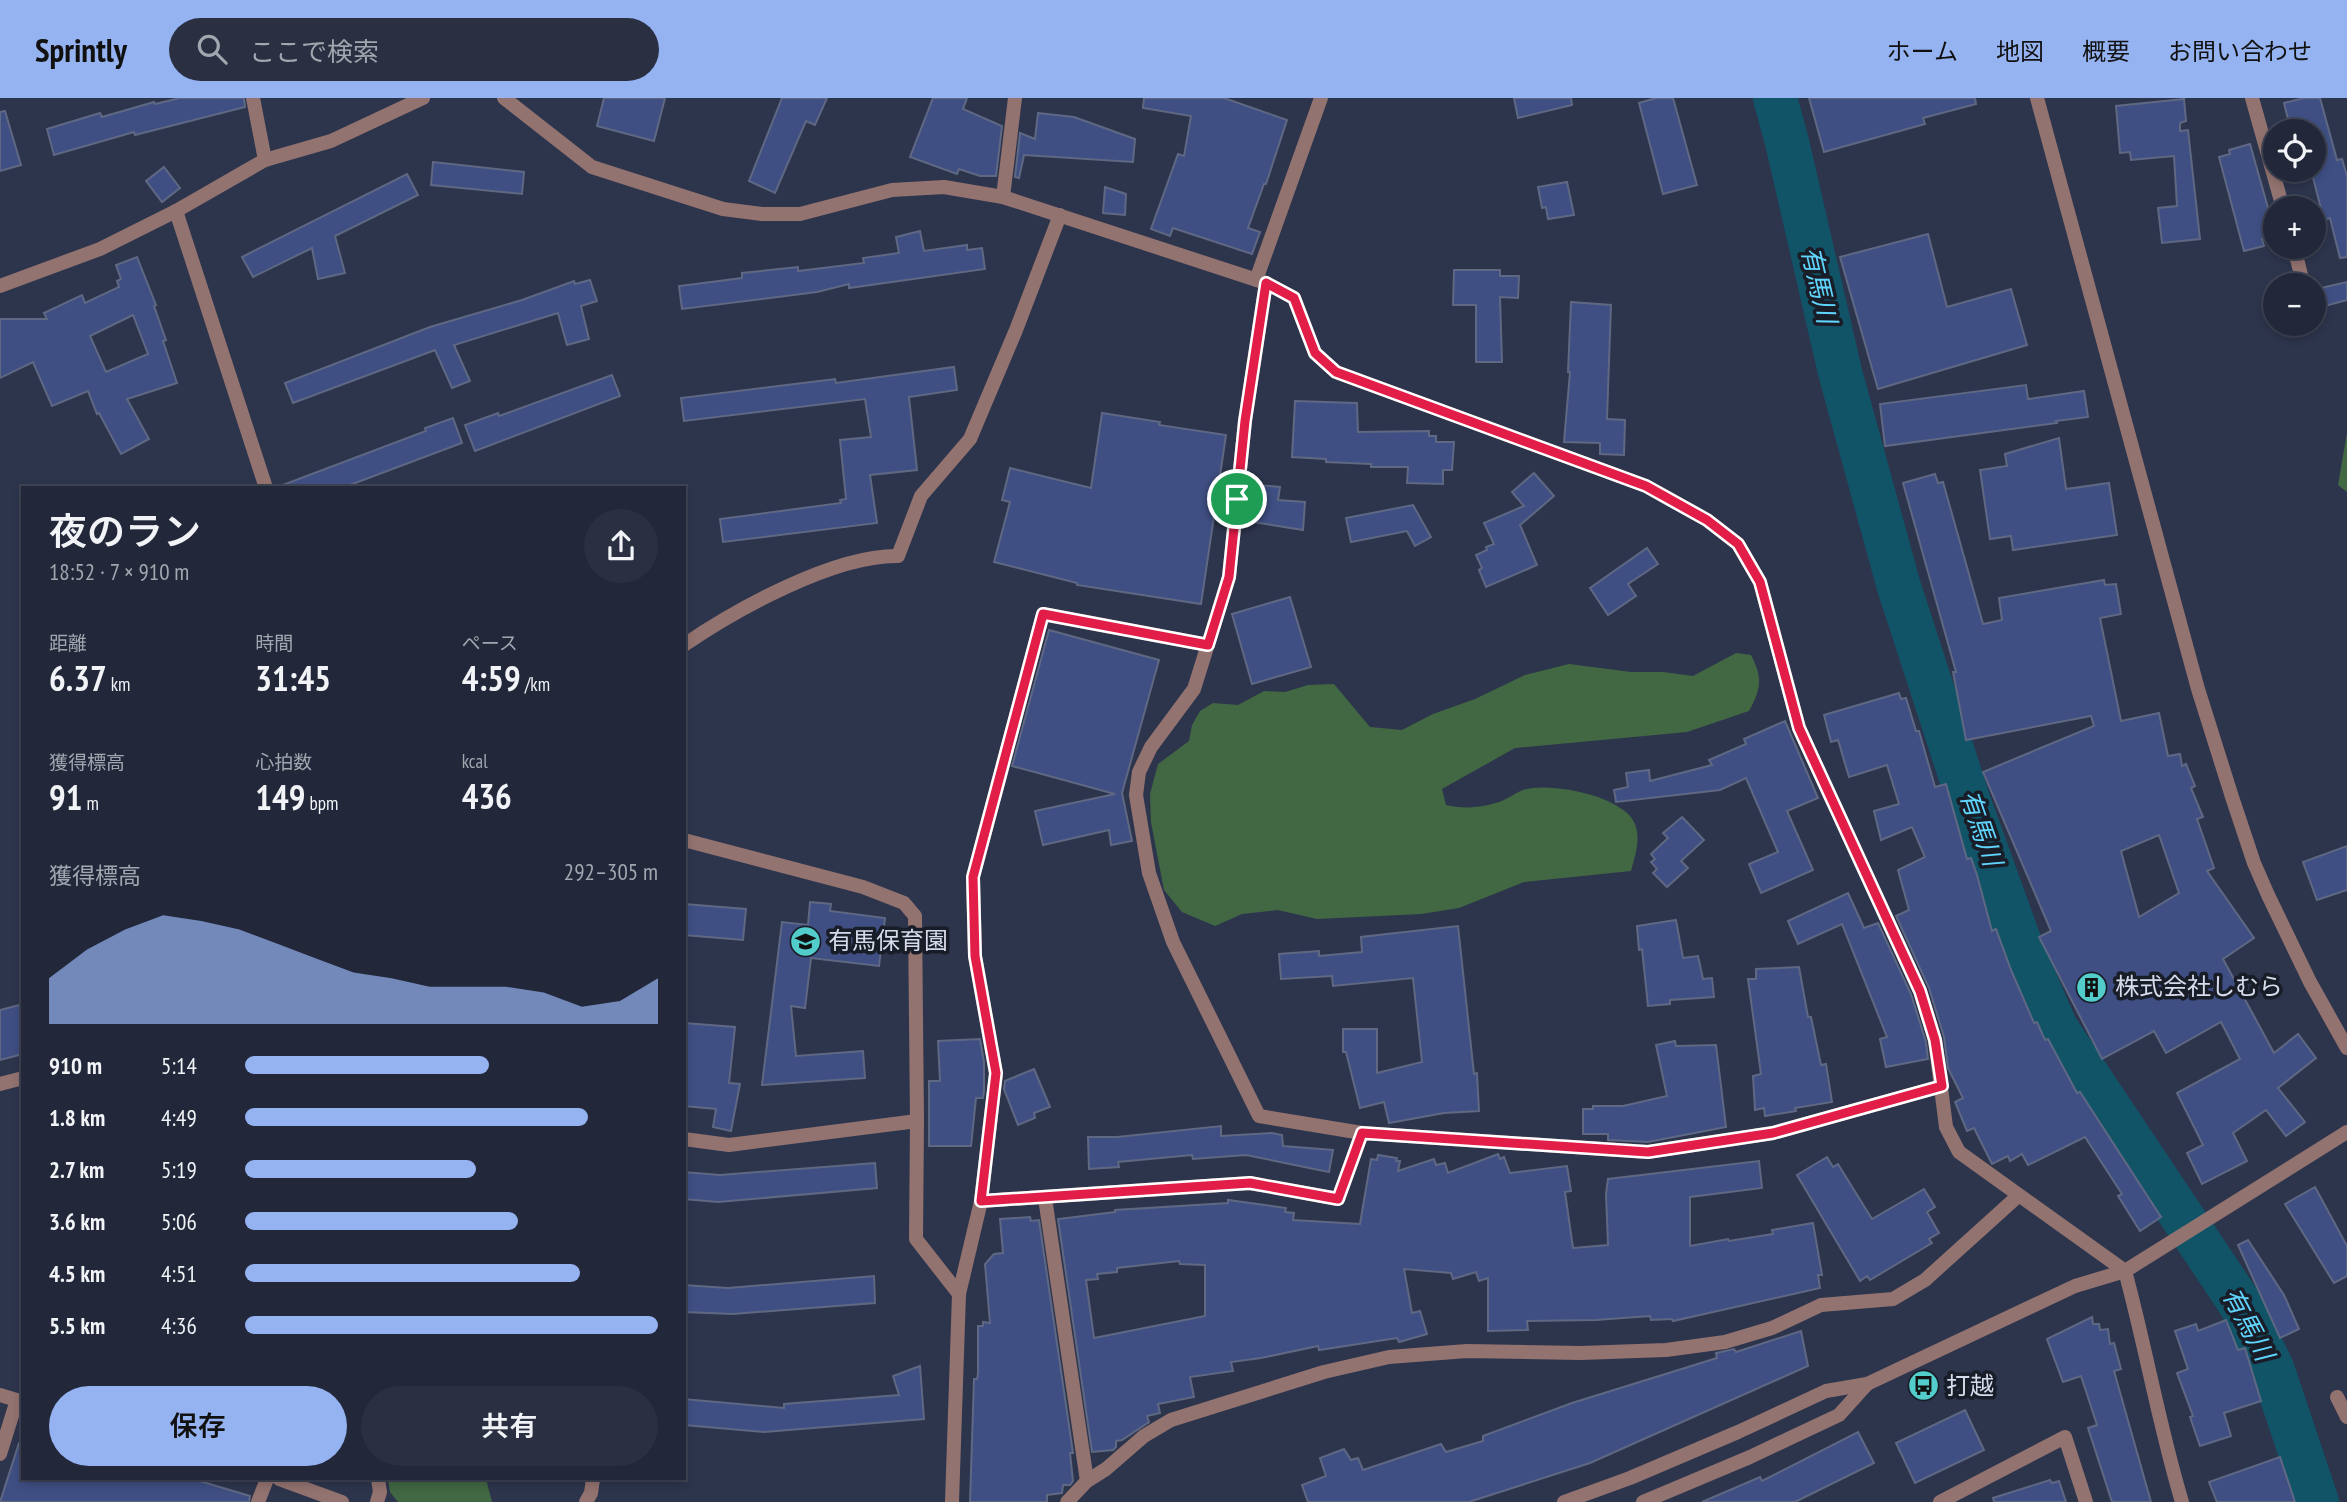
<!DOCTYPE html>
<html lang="ja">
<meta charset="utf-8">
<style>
body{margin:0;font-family:"PT Sans Narrow","Noto Sans JP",sans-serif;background:#2a3042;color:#f1f3f6;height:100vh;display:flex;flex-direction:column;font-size:26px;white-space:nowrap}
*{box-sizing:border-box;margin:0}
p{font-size:23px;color:#a2a6af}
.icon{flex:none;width:38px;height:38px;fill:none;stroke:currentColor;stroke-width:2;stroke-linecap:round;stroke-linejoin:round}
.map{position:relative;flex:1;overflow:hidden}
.drawer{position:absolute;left:21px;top:388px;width:665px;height:994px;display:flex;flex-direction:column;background:#22283a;border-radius:0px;box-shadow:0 4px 10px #0003,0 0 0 2px #3f4454}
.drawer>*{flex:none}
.controls{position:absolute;left:2263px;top:21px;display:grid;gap:14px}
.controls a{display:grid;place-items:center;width:63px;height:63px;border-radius:50%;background:#22283a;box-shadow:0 4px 10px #0003,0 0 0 2px #3f4454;font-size:35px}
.pin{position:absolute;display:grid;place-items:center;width:60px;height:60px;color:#fff;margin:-30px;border:4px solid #fff;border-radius:50%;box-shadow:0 2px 7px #0007}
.round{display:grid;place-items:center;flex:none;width:74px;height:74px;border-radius:37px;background:#2a3042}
.overview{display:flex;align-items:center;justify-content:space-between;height:119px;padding:0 28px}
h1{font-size:38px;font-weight:600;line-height:52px}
.metrics{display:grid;grid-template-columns:repeat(3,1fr);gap:10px;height:119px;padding:7px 28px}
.metrics div{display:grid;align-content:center}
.metrics b{font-size:35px;font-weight:600}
.metrics small{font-size:19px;font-weight:400}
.metrics p{font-size:19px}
.chart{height:196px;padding:14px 28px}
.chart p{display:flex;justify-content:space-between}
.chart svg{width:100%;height:126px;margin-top:7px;fill:#95b2f1;opacity:.7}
.primary-button{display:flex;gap:14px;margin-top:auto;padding:14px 28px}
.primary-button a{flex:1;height:80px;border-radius:42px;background:#95b2f1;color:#111;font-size:28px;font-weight:600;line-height:80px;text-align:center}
.primary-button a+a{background:#2a3042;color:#f1f3f6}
ul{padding:0 28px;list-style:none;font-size:23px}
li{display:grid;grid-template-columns:112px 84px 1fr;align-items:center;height:52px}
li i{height:18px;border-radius:9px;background:#95b2f1}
header{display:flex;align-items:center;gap:42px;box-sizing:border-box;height:98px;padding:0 35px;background:#95b2f1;color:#111}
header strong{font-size:33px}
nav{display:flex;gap:38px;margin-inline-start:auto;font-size:24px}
.search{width:490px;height:63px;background:#2a3042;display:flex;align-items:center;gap:18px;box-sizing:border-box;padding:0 24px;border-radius:38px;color:#a2a6af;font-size:26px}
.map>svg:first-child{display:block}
.green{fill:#416842}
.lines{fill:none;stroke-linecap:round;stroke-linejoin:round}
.river{stroke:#115468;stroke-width:44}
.building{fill:#3f4f83;stroke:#5f6883;stroke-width:2;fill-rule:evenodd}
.minor{stroke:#937370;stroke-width:14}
.tertiary{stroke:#937370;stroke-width:14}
.route-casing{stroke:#fff;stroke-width:14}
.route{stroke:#e11d48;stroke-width:9}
.labels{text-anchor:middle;stroke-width:7;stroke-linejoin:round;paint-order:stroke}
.poi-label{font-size:24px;fill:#d6dceb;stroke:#191d28;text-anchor:start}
.water-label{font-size:26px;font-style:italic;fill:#60d5fd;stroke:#191d28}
</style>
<header>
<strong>Sprintly</strong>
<div class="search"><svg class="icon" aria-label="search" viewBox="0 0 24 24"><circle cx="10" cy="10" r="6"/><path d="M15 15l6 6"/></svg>ここで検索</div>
<nav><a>ホーム</a><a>地図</a><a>概要</a><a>お問い合わせ</a></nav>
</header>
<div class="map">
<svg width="2347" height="1404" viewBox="0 0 2347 1404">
<rect width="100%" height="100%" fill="#2d354d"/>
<g class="green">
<polygon points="2347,335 2347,394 2338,387"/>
<path d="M1736,555L1751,557C1763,580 1761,591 1749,613L1687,634L1515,650L1442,691L1446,707C1462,711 1483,710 1499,704C1508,701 1515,695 1523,692C1549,683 1625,698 1635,726C1641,741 1635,758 1631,773L1524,784L1459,810L1421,816L1317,821L1278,812L1242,816L1215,828L1182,814L1164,792L1151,724L1150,696L1158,666L1189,643L1192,627L1200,613L1213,605L1238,607L1264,593L1285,594L1308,587L1334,586L1370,629L1402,632L1433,616L1475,601L1525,577L1569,566L1631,574H1663L1693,578Z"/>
<polygon points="388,1381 486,1381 492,1404 398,1404 390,1394"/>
</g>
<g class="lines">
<polyline class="river" points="1775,0 1787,44 1840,274 1899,489 1970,707 2024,856 2056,930 2241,1207 2272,1270 2317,1404"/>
</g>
<g class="building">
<polygon points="180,0 244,0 245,9 135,37 134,34 54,57 47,31 100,15 102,19 154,4 155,6"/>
<polygon points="604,0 665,0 654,43 597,28"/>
<polygon points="782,0 827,0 815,27 806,23 775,95 749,83"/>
<polygon points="933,0 967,0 963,11 1002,28 996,78 980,78 959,71 957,76 910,59"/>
<polygon points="1144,0 1224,0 1287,22 1266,86 1264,86 1248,130 1260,134 1252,156 1173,130 1170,138 1151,131 1178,56 1184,58 1191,18 1143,10"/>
<polygon points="1514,0 1571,0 1572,7 1518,20"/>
<polygon points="1656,0 1673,0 1697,87 1663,96 1639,5"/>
<polygon points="1809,0 1975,0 1976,6 1923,20 1925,26 1824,54"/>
<polygon points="2304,0 2320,0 2337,62 2342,61 2347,78 2347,159 2340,160 2330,120 2324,122 2311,72 2314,72 2314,33 2291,33 2284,5"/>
<polygon points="2184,1 2186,23 2180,25 2180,33 2188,32 2200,141 2162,145 2158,110 2177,108 2174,58 2131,62 2130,54 2120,55 2116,8"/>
<polygon points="5,13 21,67 0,73 0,14"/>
<polygon points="1038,15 1074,19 1135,41 1133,64 1024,57 1019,80 1015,79 1020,35 1035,41"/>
<polygon points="2250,46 2274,131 2264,134 2265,141 2262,141 2264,148 2244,153 2219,59 2230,56 2229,52"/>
<polygon points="433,64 524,74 522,96 431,87"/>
<polygon points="164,69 180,90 162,104 146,83"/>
<polygon points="407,76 418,97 335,138 345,175 318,181 312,150 253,179 242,159"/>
<polygon points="1567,84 1574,117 1548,121 1546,109 1542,110 1538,89"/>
<polygon points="1105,89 1126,96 1125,117 1103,115"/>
<polygon points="920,133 924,153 967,147 967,152 982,150 985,171 849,190 849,186 817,194 682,211 679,188 742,180 742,175 798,169 798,173 864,165 863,160 899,155 896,139"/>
<polygon points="1928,136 1947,209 2011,191 2027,247 1878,291 1840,159"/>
<path d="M137,159L156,207L154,208L166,242L163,243L177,285L127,301L149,341L121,356L99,315L97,316L88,293L52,308L33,264L0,280V221H47L44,215L82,197L85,205L119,189L117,183L121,181L116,167ZM133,217L148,256L106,274L90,238Z"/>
<polygon points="1454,172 1500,172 1500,178 1519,178 1518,200 1500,199 1502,264 1476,264 1476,207 1453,207"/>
<polygon points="590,182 597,203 581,208 589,241 567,247 558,215 454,247 470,283 452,290 435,252 293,305 285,285 430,229 522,202 574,183 575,186"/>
<polygon points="2347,184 2347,202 2325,208 2321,190"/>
<polygon points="1571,204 1611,207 1607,321 1625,322 1624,357 1600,356 1600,345 1564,344 1570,274 1568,274"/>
<polygon points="954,269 957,292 909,299 917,372 870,377 877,425 723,444 720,421 841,405 840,402 846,401 840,342 871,339 865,301 684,323 681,300 835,281 836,285"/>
<polygon points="612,277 620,298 475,353 465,327 498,315 499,318"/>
<polygon points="2026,287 2028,301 2084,293 2088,319 2056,323 2057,325 1885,348 1880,306"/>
<polygon points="1295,303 1357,305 1358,334 1429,333 1429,338 1436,338 1436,344 1454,344 1452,372 1443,372 1443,386 1407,385 1408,369 1371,369 1371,366 1326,364 1326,361 1292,359"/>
<polygon points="1102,315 1160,324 1159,327 1226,337 1201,506 1077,487 1077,485 994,464 1010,404 1002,402 1010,370 1091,390"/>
<polygon points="453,320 462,345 342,390 281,390 280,388 426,333 425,330"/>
<polygon points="2059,340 2066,391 2109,385 2117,437 2013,452 2011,438 1990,441 1980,372 2007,368 2005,356"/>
<polygon points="1534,375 1554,398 1520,427 1537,467 1486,489 1479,472 1482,470 1476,457 1487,452 1486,449 1494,446 1484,425 1524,408 1512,394"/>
<path d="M1935,376L1938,385L1943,384L1983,526L2002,522L1999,500L2104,482L2105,487L2116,486L2121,516L2100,520L2121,623L2159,615L2168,658L2180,656L2182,668L2186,666L2195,688L2191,690L2203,719L2197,721L2214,770L2207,773L2254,840L2223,861L2274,955L2298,936L2316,960L2278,990L2305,1024L2286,1038L2266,1012L2233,1035L2247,1063L2202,1086L2187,1055L2203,1047L2177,995L2240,961L2221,924L2166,955L2154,933L2102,961L2039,839L2051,833L1983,674L2094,628L2091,618L1966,642L1953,574H1956L1903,385ZM2159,737L2179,795L2139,819L2121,753Z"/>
<polygon points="1258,387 1280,389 1278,402 1305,404 1303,432 1253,424"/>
<polygon points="1413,407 1431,439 1415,448 1407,433 1351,444 1346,420"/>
<polygon points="1647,450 1658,466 1628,486 1636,498 1608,517 1590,490"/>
<polygon points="1290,499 1311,569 1252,586 1232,516"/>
<polygon points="1049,532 1159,562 1122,695 1132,743 1111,747 1109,732 1043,747 1035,713 1115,696 1012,668"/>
<polygon points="1899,595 1901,601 1906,600 1916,633 1919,633 1935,689 1946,686 1967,761 1971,760 1977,777 1992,833 1996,831 2011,872 2034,925 2037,924 2045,942 2048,941 2077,995 2080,994 2161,1119 2140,1133 2118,1098 2122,1096 2085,1039 2028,1067 2022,1056 2010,1063 2008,1058 1992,1066 1974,1030 1967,1033 1955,1004 1963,1000 1948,970 1944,939 1929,890 1896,818 1909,812 1898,772 1925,759 1912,729 1881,742 1874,713 1899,706 1887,667 1849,679 1838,642 1831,644 1824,617"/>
<polygon points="1785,623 1818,700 1787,713 1813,772 1761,795 1749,766 1778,754 1746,680 1720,692 1616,704 1614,692 1628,689 1626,675 1649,672 1650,683 1712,667 1709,662 1746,646 1744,641"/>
<polygon points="1682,719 1704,742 1681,763 1688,770 1667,789 1653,775 1657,771 1651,764 1655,761 1651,756 1668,740 1663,735"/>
<polygon points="2347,748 2347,792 2317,802 2303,764"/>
<polygon points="1848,795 1864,830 1878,825 1911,896 1926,944 1928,961 1886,969 1880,941 1887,939 1842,826 1798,846 1788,823"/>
<polygon points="810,804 831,806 830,813 885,820 879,868 811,860 805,910 791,908 796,958 863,953 865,980 762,987 782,824 808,827"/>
<polygon points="684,806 746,811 743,842 684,837"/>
<polygon points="1676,822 1683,860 1698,858 1703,881 1712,880 1714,899 1670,902 1670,906 1648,908 1642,851 1639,852 1637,828"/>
<polygon points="1458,828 1474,976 1477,975 1479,1013 1444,1015 1389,1025 1384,1004 1360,1010 1346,954 1343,954 1343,931 1377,931 1377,975 1422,964 1413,880 1333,888 1332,878 1281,881 1279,856 1319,853 1319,858 1362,854 1361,839"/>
<polygon points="1799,869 1808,919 1811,919 1821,967 1826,966 1832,1004 1795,1010 1796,1013 1765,1018 1764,1010 1755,1012 1753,978 1761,976 1748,881 1756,881 1756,871"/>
<polygon points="23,906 23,956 0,962 0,912"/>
<polygon points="684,925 735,929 729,985 740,986 731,1033 713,1029 716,1011 684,1008"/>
<polygon points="980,941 984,964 984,993 983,1000 976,1000 971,1048 929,1048 929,983 940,983 938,943"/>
<polygon points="1675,943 1676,948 1716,947 1726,1029 1648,1044 1608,1042 1608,1036 1583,1036 1583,1011 1593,1011 1593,1008 1623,1008 1667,998 1656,947"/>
<polygon points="1034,971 1050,1009 1034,1015 1035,1020 1018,1027 1004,991 1005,983"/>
<polygon points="1221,1028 1221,1038 1272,1035 1282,1037 1283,1048 1333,1052 1329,1074 1246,1057 1193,1061 1192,1057 1118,1064 1119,1069 1089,1071 1088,1039 1117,1039"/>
<path d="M1498,1056L1500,1061L1504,1059L1510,1075L1567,1068L1571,1093L1565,1094L1573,1150L1608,1147L1606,1096L1608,1081L1759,1063L1762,1090L1690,1099V1148L1728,1141L1729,1143L1773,1136L1772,1132L1813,1125L1822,1177H1818L1820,1190L1673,1223L1672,1221L1651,1222L1650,1218L1596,1222L1527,1223L1528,1232L1488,1233V1180L1479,1183L1476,1174L1453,1181L1451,1175L1404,1171L1412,1215L1420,1213L1427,1236L1399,1244L1397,1240L1319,1252L1318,1248L1261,1260L1231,1264L1233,1273L1190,1279L1194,1299L1158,1306L1160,1315L1147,1318L1149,1324L1122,1342L1116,1343V1349L1113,1352L1092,1354L1058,1121L1115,1114V1112L1228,1105V1102L1286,1110L1285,1114L1294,1115L1293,1122L1360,1126L1371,1061L1377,1062L1378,1057L1397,1060L1396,1063H1400L1398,1073L1434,1061L1436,1067L1445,1065L1448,1075ZM1179,1163L1180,1166L1205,1167V1218L1094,1240L1086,1182L1098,1181L1097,1176L1117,1174V1170Z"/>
<polygon points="1827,1059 1833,1069 1838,1066 1872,1121 1924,1091 1935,1109 1927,1114 1939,1135 1929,1141 1932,1145 1870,1182 1867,1178 1860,1183 1797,1077"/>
<polygon points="875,1065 877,1090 718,1104 684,1101 684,1074 720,1077"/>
<polygon points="2315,1089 2347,1148 2347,1178 2334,1185 2285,1106"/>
<polygon points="1030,1119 1031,1123 1039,1122 1073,1355 1070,1355 1073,1383 1070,1387 1063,1387 1062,1395 1047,1397 1047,1404 970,1404 974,1281 977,1281 978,1276 978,1228 983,1228 983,1224 990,1225 985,1166 994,1156 1003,1155 1000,1121"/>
<polygon points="2248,1142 2284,1197 2299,1231 2280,1240 2238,1147"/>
<polygon points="874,1178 875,1205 733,1216 684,1214 684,1187 728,1190"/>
<polygon points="2092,1219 2093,1226 2099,1226 2100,1232 2108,1231 2110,1246 2114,1245 2121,1271 2114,1273 2151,1404 2112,1404 2088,1330 2097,1327 2081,1278 2063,1284 2047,1241"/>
<polygon points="2226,1222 2238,1252 2245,1250 2261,1303 2224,1315 2231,1338 2200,1348 2190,1319 2193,1318 2177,1275 2188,1271 2175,1233 2196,1226 2198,1233"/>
<polygon points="1801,1233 1808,1268 1590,1365 1469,1404 1308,1404 1302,1387 1326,1378 1320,1360 1344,1351 1351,1362 1358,1360 1363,1372 1441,1346 1446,1354 1483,1343 1483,1338 1572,1305 1717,1260 1716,1255 1734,1251 1736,1254"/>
<polygon points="920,1268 924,1321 764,1334 684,1327 684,1301 784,1310 784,1306 899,1297 893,1278"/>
<polygon points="1965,1312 1984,1352 1915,1385 1896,1345"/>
<polygon points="1858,1334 1874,1365 1795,1404 1702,1404 1760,1379 1762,1383"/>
<polygon points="19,1345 23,1345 23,1381 193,1381 250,1398 249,1404 0,1404"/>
<polygon points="2280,1359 2295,1404 2217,1404 2209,1384"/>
<polygon points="2050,1382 2052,1385 2059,1383 2066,1404 1994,1404 1993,1400"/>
</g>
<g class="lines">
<g class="minor">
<polyline points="253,0 265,62"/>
<polyline points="504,0 592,69 723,111 762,116 800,116 892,92 944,89 1003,99 1266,185 1294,200 1315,255 1336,274 1646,388 1707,422 1738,446 1760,484 1799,630 1920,893 1935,942 1946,1029 1959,1054 2125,1173"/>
<polyline points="2252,0 2283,110"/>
<polyline points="1003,99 1015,0"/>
<polyline points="176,113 266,390"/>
<polyline points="2294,149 2302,181"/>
<polyline points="1256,182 1321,0"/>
<polyline points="1266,185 1245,323 1229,479 1194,591 1151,649 1139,674 1136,697 1149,775 1173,844 1259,1018 1362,1035"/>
<polyline points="0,188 100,151 176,113 265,62 331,43 423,0"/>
<path d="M684,547C737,511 834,457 898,458L921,398L970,341L1016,232L1060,117"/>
<polyline points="684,742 863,789 904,805 915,818 917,1023 916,1141 959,1196"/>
<polyline points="0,986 23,980"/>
<polyline points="684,1041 729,1047 917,1023"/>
<polyline points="1045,1100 1087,1383"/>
<polyline points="981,1103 996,975 975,858 973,779 1043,516 1208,547"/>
<polyline points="0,1297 23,1304"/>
<polyline points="2337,1299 2347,1319"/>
<polyline points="0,1356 17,1302"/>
<polyline points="279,1381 342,1404"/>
<polyline points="258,1404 267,1381"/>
<polyline points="377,1404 380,1394 378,1381"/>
<polyline points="586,1404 591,1395 593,1381"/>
<polyline points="952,1404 959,1196 981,1103 1250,1085 1338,1101 1362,1035 1648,1054 1773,1035 1942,988"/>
<polyline points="1067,1404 1087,1383 1106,1371 1144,1338 1171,1322 1324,1274 1389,1259 1467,1253 1581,1255 1666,1252 1725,1244 1772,1230 1821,1207 1893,1201 1925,1182 2018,1098"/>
<polyline points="1940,1404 2065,1339 2086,1404"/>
</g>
<g class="tertiary">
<polyline points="2037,0 2198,591 2232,699 2254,765 2268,797 2310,884 2347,950"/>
<path d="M2125,1173C2146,1250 2159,1328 2182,1404"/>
<polyline points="1564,1404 1630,1380 1738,1334 1826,1293 1867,1286 2075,1188 2125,1173 2347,1034"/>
<polyline points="1643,1404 1750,1359 1839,1317 1867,1286"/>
</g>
</g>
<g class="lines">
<defs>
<polygon id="route" points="1266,185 1294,200 1315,255 1336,274 1646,388 1707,422 1738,446 1760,484 1799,630 1920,893 1935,942 1942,988 1773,1035 1648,1054 1362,1035 1338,1101 1250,1085 981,1103 996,975 975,858 973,779 1043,516 1208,547 1229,479 1245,323"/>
</defs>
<use href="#route" class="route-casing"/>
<use href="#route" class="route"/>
</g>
<defs>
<symbol id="school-disc" viewBox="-11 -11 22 22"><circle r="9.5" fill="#53cdcb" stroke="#191d28"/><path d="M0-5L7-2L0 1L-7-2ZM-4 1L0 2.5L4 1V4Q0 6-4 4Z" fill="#111"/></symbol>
<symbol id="building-disc" viewBox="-11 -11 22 22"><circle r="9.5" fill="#53cdcb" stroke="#191d28"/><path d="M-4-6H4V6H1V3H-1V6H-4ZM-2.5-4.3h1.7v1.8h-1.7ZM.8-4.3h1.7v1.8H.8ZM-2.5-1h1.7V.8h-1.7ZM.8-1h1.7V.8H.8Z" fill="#111"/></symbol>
<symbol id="bus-disc" viewBox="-11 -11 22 22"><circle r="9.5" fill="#53cdcb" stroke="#191d28"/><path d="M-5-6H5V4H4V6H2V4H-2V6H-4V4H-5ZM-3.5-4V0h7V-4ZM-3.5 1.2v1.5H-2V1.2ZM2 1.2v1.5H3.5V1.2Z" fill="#111"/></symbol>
</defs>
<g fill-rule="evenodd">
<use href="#school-disc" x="788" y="826" width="35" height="35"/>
<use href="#building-disc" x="2074" y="872" width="35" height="35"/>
<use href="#bus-disc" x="1906" y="1270" width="35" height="35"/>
</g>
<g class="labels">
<g class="poi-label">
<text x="828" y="851">有馬保育園</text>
<text x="2115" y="897">株式会社しむら</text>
<text x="1946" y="1296">打越</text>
</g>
<g class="water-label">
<text transform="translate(1819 187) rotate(77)" y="9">有馬川</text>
<text transform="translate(1981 730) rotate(71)" y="9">有馬川</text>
<text transform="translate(2248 1226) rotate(62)" y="9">有馬川</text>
</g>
</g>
</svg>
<div class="controls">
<a><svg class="icon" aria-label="locate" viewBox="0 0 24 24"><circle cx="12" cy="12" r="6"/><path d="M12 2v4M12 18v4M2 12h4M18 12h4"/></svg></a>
<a>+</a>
<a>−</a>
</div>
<div class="pin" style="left:1237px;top:401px;background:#1e9e55"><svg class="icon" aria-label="arrive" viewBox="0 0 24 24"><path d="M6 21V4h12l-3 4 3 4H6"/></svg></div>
<section class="drawer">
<div class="overview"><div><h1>夜のラン</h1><p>18:52 · 7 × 910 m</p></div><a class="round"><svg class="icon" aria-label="share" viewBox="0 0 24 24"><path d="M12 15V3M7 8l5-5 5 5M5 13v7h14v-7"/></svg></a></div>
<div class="metrics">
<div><p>距離</p><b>6.37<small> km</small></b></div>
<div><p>時間</p><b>31:45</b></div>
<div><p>ペース</p><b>4:59<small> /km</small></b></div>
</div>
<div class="metrics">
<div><p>獲得標高</p><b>91<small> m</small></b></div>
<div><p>心拍数</p><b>149<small> bpm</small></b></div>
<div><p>kcal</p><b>436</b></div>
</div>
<div class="chart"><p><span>獲得標高</span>292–305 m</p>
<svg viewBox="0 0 160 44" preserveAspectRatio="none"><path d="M0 44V28L10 18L20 11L30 6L40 8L50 11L60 16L70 21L80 26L90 28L100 31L110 31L120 31L130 33L140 38L150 36L160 28V44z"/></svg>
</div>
<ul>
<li><b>910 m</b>5:14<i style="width:59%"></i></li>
<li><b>1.8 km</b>4:49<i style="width:83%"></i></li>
<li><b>2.7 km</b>5:19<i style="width:56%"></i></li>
<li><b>3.6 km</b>5:06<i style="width:66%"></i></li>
<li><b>4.5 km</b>4:51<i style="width:81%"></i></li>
<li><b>5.5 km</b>4:36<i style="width:100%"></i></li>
</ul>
<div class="primary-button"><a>保存</a><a>共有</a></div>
</section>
</div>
